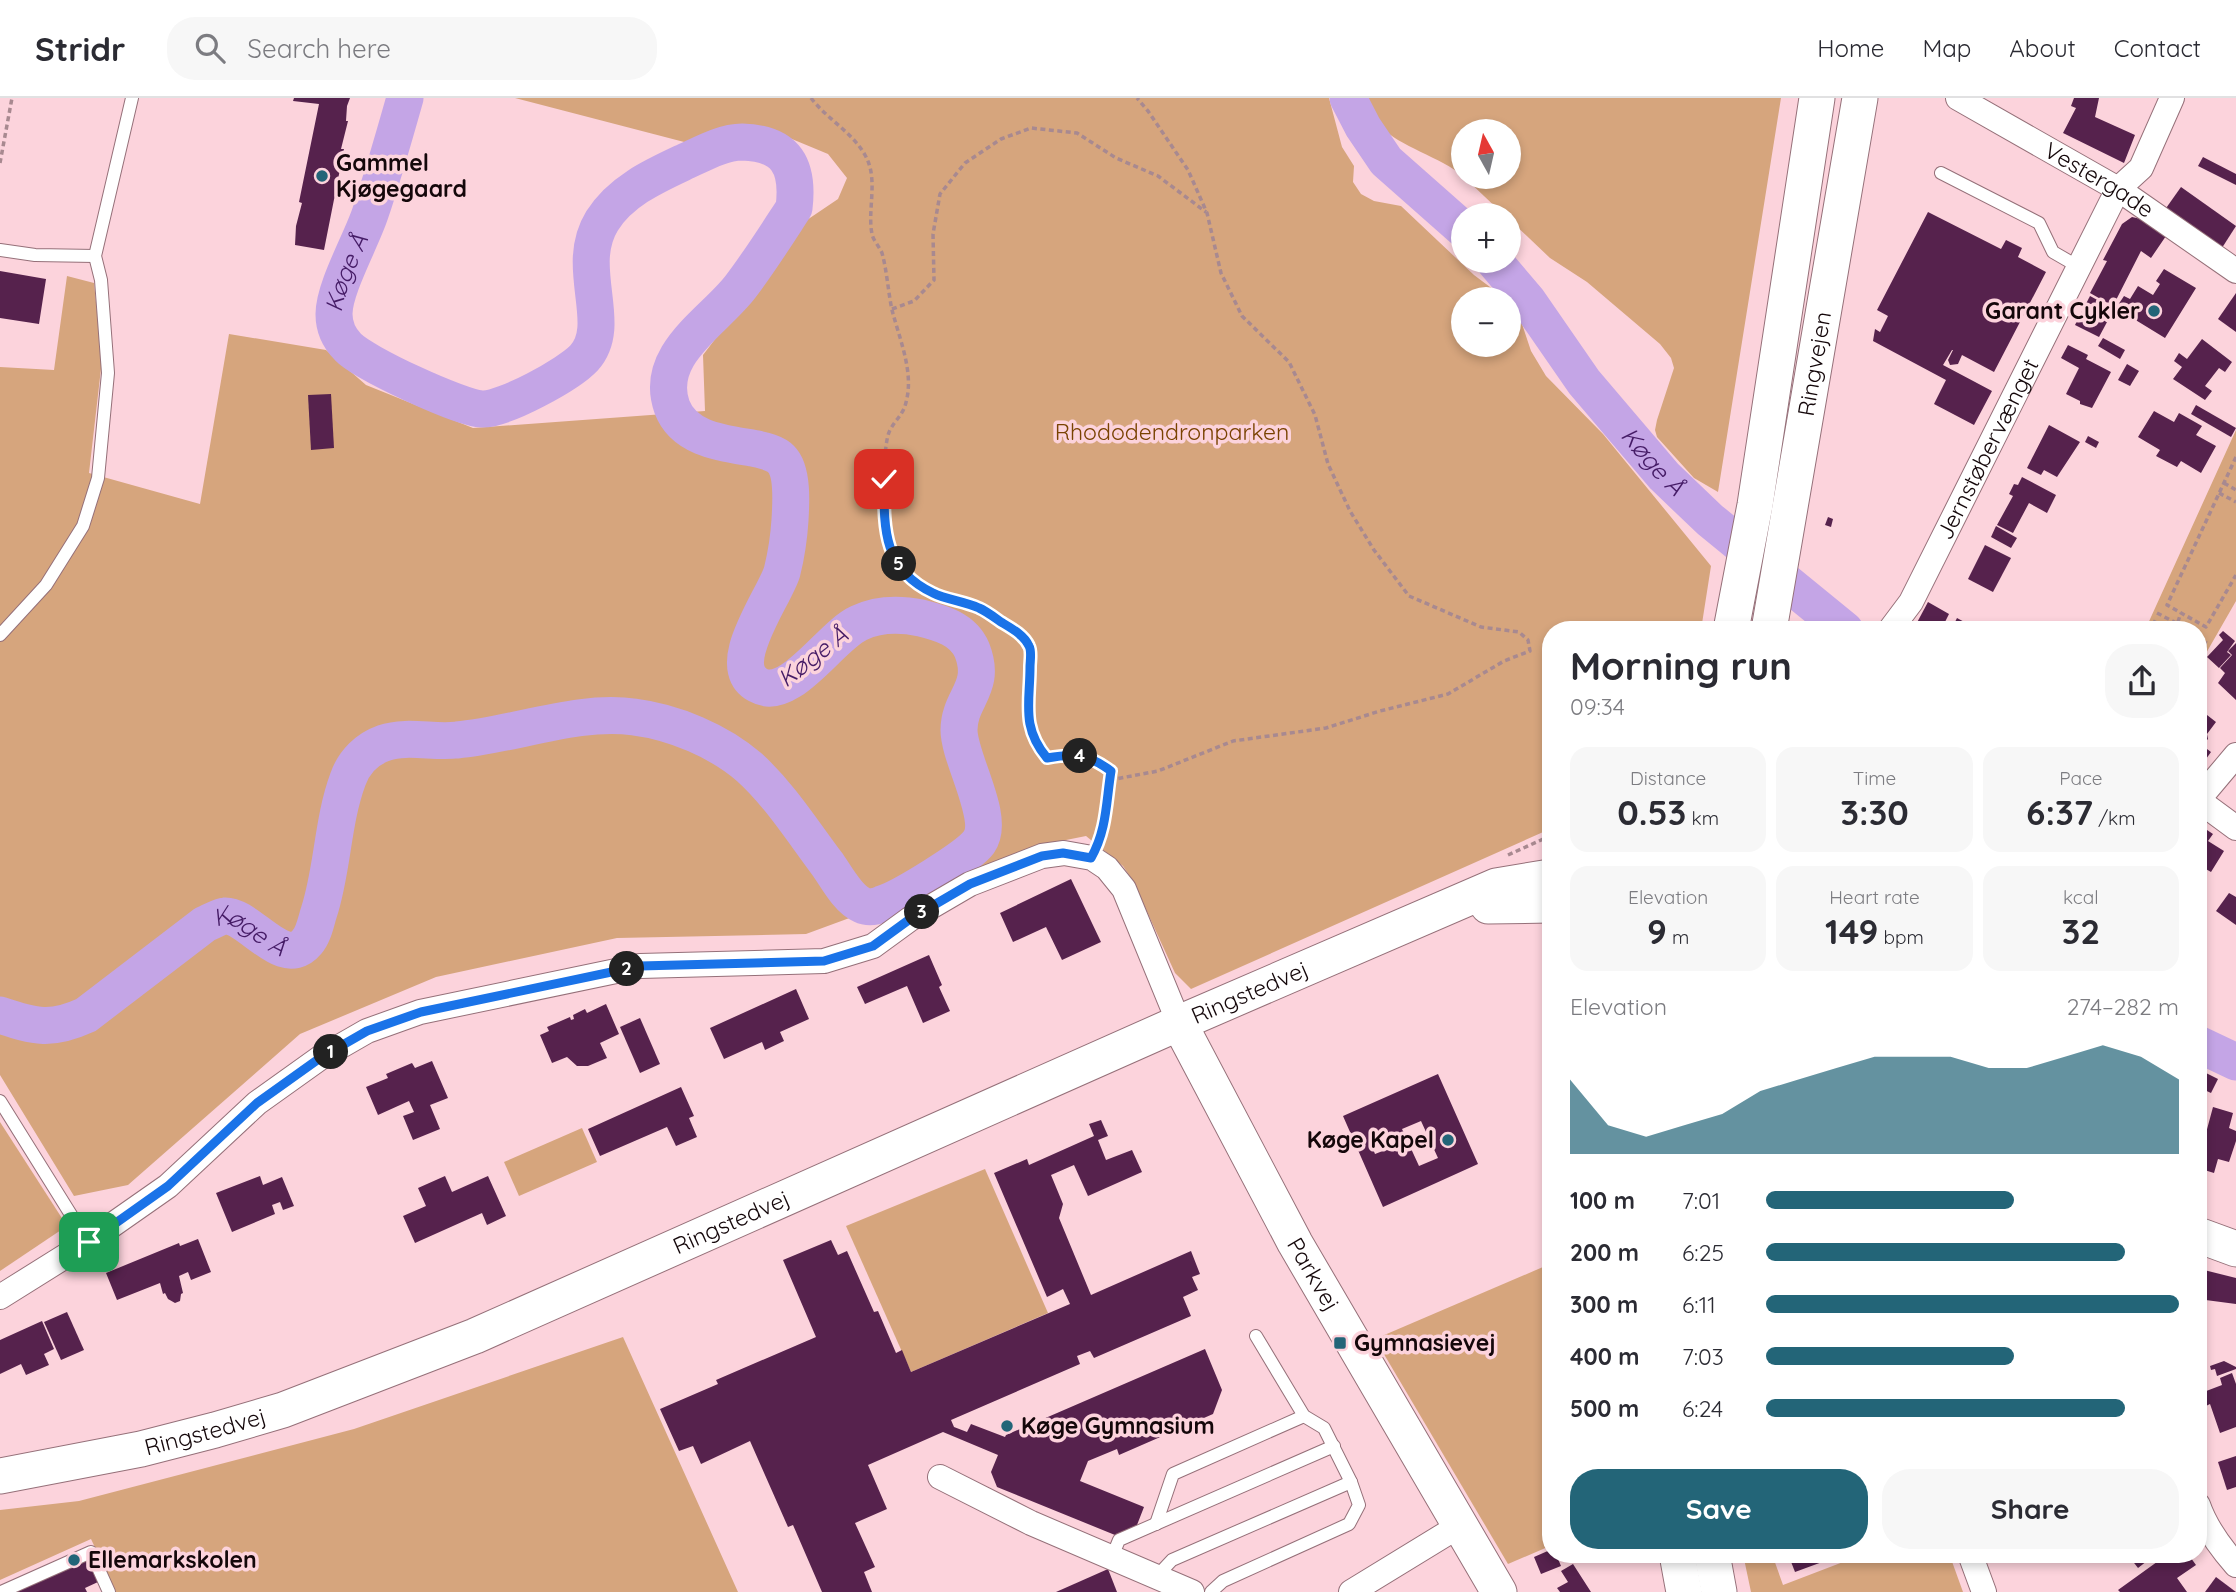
<!DOCTYPE html>
<meta charset="utf-8">
<style>
body{margin:0;font-family:Quicksand,sans-serif;background:#f7f7f7;color:#2b2b33;height:100vh;display:flex;flex-direction:column;font-size:26px;white-space:nowrap}
*{box-sizing:border-box;margin:0}
p{font-size:23px;color:#7c7c81}
.icon{flex:none;width:38px;height:38px;fill:none;stroke:currentColor;stroke-width:2;stroke-linecap:round;stroke-linejoin:round}
.map{position:relative;flex:1;overflow:hidden}
.panel{position:absolute;left:1542px;top:523px;width:665px;height:942px;display:flex;flex-direction:column;background:#fff;border-radius:28px;box-shadow:0 4px 10px #0003}
.panel>*{flex:none}
.needle{width:46px;rotate:352deg}
.fabs{position:absolute;left:1451px;top:21px;display:grid;gap:14px}
.fabs a{display:grid;place-items:center;width:70px;height:70px;border-radius:50%;background:#fff;box-shadow:0 4px 10px #0003;font-size:35px}
.pin{position:absolute;display:grid;place-items:center;width:60px;height:60px;color:#fff;margin:-30px;border-radius:14px;box-shadow:0 4px 10px #0006}
.km{position:absolute;width:35px;height:35px;margin:-18px;border-radius:50%;background:#222;color:#fff;font-size:19px;line-height:35px;text-align:center}
.round{display:grid;place-items:center;flex:none;width:74px;height:74px;border-radius:28px;background:#f7f7f7}
.head{display:flex;align-items:center;justify-content:space-between;height:119px;padding:0 28px}
h1{font-size:38px;font-weight:700;line-height:52px}
.figures{display:grid;grid-template-columns:repeat(3,1fr);gap:10px;height:119px;padding:7px 28px}
.figures div{display:grid;align-content:center;border-radius:18px;background:#f7f7f7;text-align:center}
.figures b{font-size:35px;font-weight:700}
.figures small{font-size:19px;font-weight:400}
.figures p{font-size:19px}
.chart{height:196px;padding:14px 28px}
.chart p{display:flex;justify-content:space-between}
.chart svg{width:100%;height:126px;margin-top:7px;fill:#236578;opacity:.7}
.button{display:flex;gap:14px;margin-top:auto;padding:14px 28px}
.button a{flex:1;height:80px;border-radius:28px;background:#236578;color:#fff;font-size:28px;font-weight:700;line-height:80px;text-align:center}
.button a+a{background:#f7f7f7;color:#2b2b33}
ul{padding:0 28px;list-style:none;font-size:23px}
li{display:grid;grid-template-columns:112px 84px 1fr;align-items:center;height:52px}
li i{height:18px;border-radius:9px;background:#236578}
header{display:flex;align-items:center;gap:42px;box-sizing:border-box;height:98px;padding:0 35px;background:#fff;border-bottom:2px solid #e1e1e2}
header strong{font-size:33px}
nav{display:flex;gap:38px;margin-inline-start:auto;font-size:24px}
.search{width:490px;height:63px;background:#f7f7f7;display:flex;align-items:center;gap:18px;box-sizing:border-box;padding:0 24px;border-radius:28px;color:#7c7c81;font-size:26px}
.map>svg:first-child{display:block}
.green{fill:#d6a57d}
.lines{fill:none;stroke-linecap:round;stroke-linejoin:round}
.river{stroke:#c4a5e6;stroke-width:37}
.building{fill:#56224d;fill-rule:evenodd}
.lane-casing{stroke:#957079;stroke-width:14}
.street-casing{stroke:#957079;stroke-width:26}
.secondary-casing{stroke:#957079;stroke-width:37}
.path{stroke:#a88990;stroke-width:3.5;stroke-dasharray:5 3.5;stroke-linecap:butt}
.lane{stroke:#fff;stroke-width:12}
.street{stroke:#fff;stroke-width:24}
.secondary{stroke:#fff;stroke-width:35}
.route-casing{stroke:#fff;stroke-width:14}
.route{stroke:#1a73e8;stroke-width:9}
.poi-dot{fill:#236578;stroke:#fcd3dc;stroke-width:2.5}
.labels{text-anchor:middle;stroke-width:7;stroke-linejoin:round;paint-order:stroke}
.poi-label{font-size:23px;font-weight:bold;fill:#14070a;stroke:#fcd3dc;text-anchor:start}
.street-label{font-size:23px;fill:#14070a;stroke:#fcd3dc}
.park-label{font-size:23px;fill:#794201;stroke:#fcd3dc}
.water-label{font-size:24px;font-style:italic;fill:#451b66;stroke:#fcd3dc}
</style>
<header>
<strong>Stridr</strong>
<div class="search"><svg class="icon" aria-label="search" viewBox="0 0 24 24"><circle cx="10" cy="10" r="6"/><path d="M15 15l6 6"/></svg>Search here</div>
<nav><a>Home</a><a>Map</a><a>About</a><a>Contact</a></nav>
</header>
<div class="map">
<svg width="2236" height="1494" viewBox="0 0 2236 1494">
<rect width="100%" height="100%" fill="#fcd3dc"/>
<g class="green">
<polygon points="515,0 1329,0 1342,49 1354,68 1353,84 1361,96 1374,103 1401,108 1474,177 1506,201 1463,201 1463,247 1508,247 1509,205 1519,217 1531,253 1546,278 1603,336 1711,468 1701,532 1550,532 1550,731 1191,891 1175,875 1133,783 1123,768 1086,738 1056,744 806,836 617,840 436,879 300,936 128,1087 74,1098 0,977 0,269 54,272 67,178 94,185 102,262 89,375 200,406 229,236 326,252 366,287 473,330 705,313 703,257 804,124 838,101 847,80 828,56 775,34 688,45"/>
<path d="M1368,0H1781L1718,394L1694,380L1657,339L1655,332L1657,322L1674,270L1671,260L1660,246L1587,184L1550,160L1509,121L1508,117H1504L1464,79H1508V33H1463V78C1442,60 1397,47 1383,30C1376,22 1372,9 1368,0Z"/>
<polygon points="2236,332 2236,503 2205,557 2198,554 2198,532 2146,530"/>
<polygon points="0,1024 67,1128 0,1173"/>
<polygon points="582,1030 597,1064 519,1098 504,1064"/>
<polygon points="985,1071 1048,1215 911,1274 846,1128"/>
<polygon points="1550,1166 1550,1448 1508,1466 1375,1241"/>
<polygon points="623,1239 738,1494 116,1494 91,1441 0,1482 0,1412 79,1403 354,1331"/>
<polygon points="1743,1456 1772,1456 1783,1487 1864,1456 1902,1456 1909,1465 1950,1458 1963,1494 1751,1494"/>
</g>
<g class="lines">
<g class="river">
<polyline points="1348,0 1363,29 1386,63 1463,131"/>
<path id="s1" d="M1494,163L1528,203L1584,284L1664,378L1710,422L1845,532"/>
<path id="s2" d="M0,917C36,929 51,933 86,917L205,826C208,825 221,818 224,818C249,816 283,873 307,844C314,836 316,823 319,814C333,771 332,724 348,681C354,664 367,651 384,645C407,637 434,645 457,642C514,637 578,611 634,619C674,624 719,643 749,669C780,697 803,734 828,767C837,780 848,801 862,807C868,810 875,809 882,806C901,800 968,759 979,744C996,720 959,661 959,632C959,600 987,590 972,552C963,531 941,525 921,520C901,516 878,516 859,525C830,538 790,605 758,587C722,568 774,500 782,474C786,458 789,438 790,422C791,406 793,373 781,361C774,354 761,352 752,350C722,345 684,341 672,309C653,256 715,223 741,188C760,163 777,136 794,110C799,69 787,45 742,44C722,44 700,57 682,65C652,79 620,94 602,123C573,170 615,226 584,260C569,276 504,312 482,311C460,310 363,265 348,249C339,240 334,228 334,216C334,190 361,143 370,116C383,78 394,39 405,0"/>
<polyline points="2198,946 2236,964"/>
</g>
</g>
<g class="building">
<polygon points="294,0 350,0 347,8 346,23 348,23 341,51 344,51 324,152 295,147 296,128 302,105 299,104 319,6 293,3"/>
<polygon points="2074,0 2099,0 2095,19 2135,37 2124,65 2063,35 2076,10 2071,8"/>
<polygon points="2203,59 2236,76 2236,87 2198,68"/>
<polygon points="2181,89 2236,128 2220,153 2164,113"/>
<polygon points="1928,114 2001,151 2006,142 2022,150 2018,159 2046,174 1994,274 1962,257 1958,266 1950,267 1948,262 1953,252 1952,252 1943,267 1992,293 1974,327 1934,306 1946,282 1873,243 1875,231 1880,234 1888,218 1877,212"/>
<polygon points="2132,119 2141,121 2166,138 2151,160 2141,153 2113,208 2090,195 2107,163 2103,162 2122,126"/>
<polygon points="2164,171 2196,190 2165,240 2116,210 2124,198 2130,201 2138,188 2153,197 2160,186 2156,183"/>
<polygon points="0,173 46,181 39,226 0,220"/>
<polygon points="2236,195 2236,234 2218,221"/>
<polygon points="2090,198 2114,211 2099,239 2075,227"/>
<polygon points="2103,240 2125,252 2120,261 2098,248"/>
<polygon points="2202,241 2232,264 2225,274 2219,270 2205,288 2212,293 2205,302 2173,281 2182,269 2174,263 2179,255 2187,261"/>
<polygon points="2068,247 2088,257 2086,261 2111,274 2092,310 2080,306 2080,303 2066,296 2079,270 2061,260"/>
<polygon points="2127,266 2139,273 2130,288 2118,282"/>
<polygon points="331,296 334,350 311,352 308,297"/>
<polygon points="2196,307 2236,330 2231,339 2191,316"/>
<polygon points="2154,313 2174,324 2179,315 2202,328 2196,337 2216,348 2201,375 2181,363 2177,369 2156,358 2160,352 2138,339"/>
<polygon points="2049,327 2080,344 2057,379 2044,372 2041,377 2027,370"/>
<polygon points="2088,338 2099,344 2096,350 2085,344"/>
<polygon points="2022,379 2056,397 2047,415 2029,405 2013,435 1997,427 2013,398 2009,396 2014,386 2018,387"/>
<polygon points="1828,419 1833,421 1831,429 1825,427"/>
<polygon points="1996,428 2017,440 2011,450 1991,439"/>
<polygon points="1985,447 2011,460 1993,494 1968,481"/>
<polygon points="1928,504 1949,516 1941,532 1913,532"/>
<polygon points="1957,520 1979,532 1951,532"/>
<polygon points="2134,523 2145,527 2142,532 2130,532"/>
<polygon points="2223,533 2235,543 2227,554 2231,557 2219,570 2207,559 2223,542 2219,537"/>
<polygon points="2236,545 2236,602 2218,585 2225,575 2220,570 2232,557 2228,553"/>
<polygon points="2198,610 2216,624 2207,636 2208,641 2204,645 2199,645 2211,654 2206,661 2198,655"/>
<polygon points="2198,726 2213,736 2208,743 2224,753 2211,774 2204,770 2198,779 2198,747 2201,741 2198,739"/>
<polygon points="1071,781 1101,844 1062,862 1046,829 1013,844 1000,815"/>
<polygon points="2229,795 2236,799 2236,827 2216,813"/>
<polygon points="929,857 942,887 939,889 950,913 923,925 907,888 865,906 857,889"/>
<polygon points="796,891 809,921 780,934 784,943 765,952 762,944 724,961 710,930"/>
<polygon points="606,906 619,936 600,945 607,960 588,968 577,968 567,959 552,965 540,937 549,933 547,929 570,919 571,922 574,921 573,917 585,911 587,915"/>
<polygon points="640,920 660,966 640,975 620,929"/>
<polygon points="432,963 448,1000 430,1007 440,1031 413,1042 403,1018 414,1014 409,1003 378,1017 366,989 388,980 386,976 412,965 415,970"/>
<polygon points="2198,971 2218,981 2211,995 2198,989"/>
<path d="M1438,976L1478,1066L1383,1109L1343,1018ZM1421,1023L1438,1060L1419,1068L1402,1031ZM1388,1038L1393,1049L1375,1056L1371,1046Z"/>
<polygon points="681,989 694,1018 689,1020 697,1039 676,1048 667,1029 600,1058 588,1031"/>
<polygon points="2213,1009 2233,1015 2229,1030 2236,1033 2236,1043 2229,1064 2218,1061 2214,1075 2198,1070 2198,1035 2199,1033 2206,1035"/>
<polygon points="1101,1022 1108,1038 1098,1042 1106,1062 1132,1052 1142,1074 1088,1098 1074,1067 1051,1077 1063,1106 1059,1120 1091,1197 1191,1153 1200,1176 1192,1179 1198,1192 1183,1199 1191,1218 1094,1260 1090,1253 1077,1258 1080,1266 951,1322 954,1329 967,1334 971,1326 1005,1339 1006,1337 1205,1251 1222,1292 1213,1316 1119,1357 1117,1351 1088,1363 1080,1383 1144,1409 1137,1427 1115,1437 997,1389 991,1374 998,1357 943,1334 868,1367 887,1411 855,1425 875,1469 864,1474 872,1494 822,1494 793,1427 788,1429 750,1343 701,1366 693,1348 679,1353 660,1311 718,1286 716,1282 816,1239 783,1162 831,1142 838,1157 847,1153 874,1214 878,1213 896,1255 902,1252 911,1274 1070,1206 1063,1191 1047,1199 994,1075 1027,1061 1029,1067 1094,1038 1089,1026"/>
<polygon points="260,1078 263,1087 282,1079 294,1108 283,1112 280,1104 272,1107 275,1116 232,1134 216,1095"/>
<polygon points="445,1078 452,1094 488,1078 506,1118 487,1127 482,1115 415,1145 403,1118 426,1108 418,1090"/>
<polygon points="198,1141 211,1174 191,1182 188,1174 179,1178 183,1195 181,1196 180,1203 175,1205 168,1201 165,1195 163,1196 160,1185 117,1202 106,1175 179,1145 180,1148"/>
<polygon points="2198,1165 2205,1166 2204,1172 2236,1180 2236,1206 2198,1201"/>
<polygon points="67,1214 84,1252 61,1262 44,1224"/>
<polygon points="42,1223 54,1251 44,1256 49,1267 26,1277 21,1266 0,1276 0,1242"/>
<polygon points="2224,1263 2236,1269 2236,1271 2217,1278 2215,1271 2211,1272 2210,1268"/>
<polygon points="2232,1275 2236,1286 2236,1329 2220,1335 2210,1306 2206,1308 2201,1295 2222,1287 2220,1280"/>
<polygon points="2236,1358 2236,1389 2227,1392 2218,1364"/>
<polygon points="1550,1452 1550,1456 1556,1456 1561,1468 1541,1476 1534,1459"/>
<polygon points="1788,1456 1844,1456 1795,1474"/>
<polygon points="2138,1456 2156,1456 2138,1470 2131,1461"/>
<polygon points="2168,1456 2188,1456 2196,1467 2177,1480 2187,1494 2120,1494 2118,1492"/>
<polygon points="88,1462 98,1484 85,1490 87,1494 16,1494"/>
<polygon points="1573,1466 1591,1494 1560,1494 1557,1490 1568,1484 1561,1473"/>
<polygon points="1108,1471 1117,1494 1056,1494"/>
<polygon points="2216,1479 2236,1494 2205,1494"/>
</g>
<g class="lines">
<defs>
<g id="lane">
<polyline points="1941,75 2039,125 2053,154 2079,169"/>
<polyline points="0,152 35,157 95,158"/>
<polyline points="0,537 46,487 83,428 98,380 108,275 101,182 95,158 132,0"/>
<polyline points="0,1003 88,1144"/>
<polyline points="1156,1426 1173,1376 1304,1318"/>
<polyline points="1112,1459 1119,1442 1334,1348"/>
<polyline points="1157,1478 1172,1462 1351,1384"/>
<polyline points="1,1494 91,1454 109,1494"/>
<polyline points="1211,1494 1223,1483 1349,1426 1359,1407 1351,1384 1324,1330 1304,1318 1256,1238"/>
</g>
<g id="street">
<path id="s3" d="M1958,0L2118,91L2236,173"/>
<path id="s4" d="M1890,532L1911,504L2118,91L2141,70L2172,0"/>
<polyline points="2198,702 2236,657"/>
<polyline points="2198,702 2236,730"/>
<polyline points="0,1199 88,1144 168,1088 257,1005 320,960 367,933 420,914 640,868 824,863 873,848 910,821 970,786 1042,758 1064,755 1092,760 1107,770 1124,791 1179,925"/>
<polyline points="940,1379 1031,1425 1192,1494"/>
<path d="M2198,1407C2206,1430 2220,1449 2236,1467"/>
<polyline points="1970,1456 1984,1494"/>
<polyline points="1351,1494 1459,1428"/>
</g>
<g id="secondary">
<polyline points="1731,532 1755,407 1817,0"/>
<path id="s5" d="M1769,532L1860,0"/>
<polyline points="1488,808 1550,807"/>
<path id="s6" d="M1179,925L1295,1145L1499,1494"/>
<polyline points="2198,1137 2236,1151"/>
<path id="s7" d="M0,1378L141,1351L215,1332L283,1312L475,1238L1179,925L1496,788L1550,779"/>
<polyline points="1677,1456 1684,1494"/>
<polyline points="1712,1456 1719,1494"/>
</g>
</defs>
<use href="#lane" class="lane-casing"/>
<use href="#street" class="street-casing"/>
<use href="#secondary" class="secondary-casing"/>
<g class="path">
<path d="M811,0C827,21 852,34 865,57C879,81 867,111 872,136C873,142 879,148 882,155C887,173 888,193 892,212C899,239 913,272 907,300C904,317 897,319 890,332C881,349 883,433 890,453C904,490 943,496 975,508C987,513 997,521 1007,528C1015,533 1026,539 1030,549C1032,554 1030,564 1030,570C1030,606 1021,630 1047,660C1075,655 1088,656 1111,673L1107,719L1100,741"/>
<polyline points="0,65 12,0"/>
<polyline points="892,211 914,203 934,182 933,136 940,96 965,65 1001,41 1031,30 1077,35 1116,60 1158,78 1206,114"/>
<polyline points="2236,359 2167,507 2206,529 2236,477"/>
<polyline points="2224,385 2236,392"/>
<polyline points="2219,395 2236,404"/>
<polyline points="2157,515 2178,526"/>
<polyline points="2153,523 2171,532"/>
<polyline points="2175,532 2181,515"/>
<polyline points="2198,542 2207,545"/>
<polyline points="1110,682 1158,673 1233,643 1326,630 1380,613 1448,596 1504,563 1530,553 1528,542 1519,534 1481,529 1409,498 1374,452 1350,413 1328,366 1315,317 1289,264 1242,218 1221,175 1207,115 1188,72 1148,13 1137,0"/>
<polyline points="1508,757 1550,738"/>
</g>
<use href="#lane" class="lane"/>
<use href="#street" class="street"/>
<use href="#secondary" class="secondary"/>
</g>
<g class="lines">
<defs>
<path id="route" d="M89,1144L168,1088L257,1005L320,960L367,933L421,914L640,868L824,863L873,848L910,821L970,786L1042,758L1063,755L1091,760C1107,732 1106,704 1111,673C1088,656 1075,655 1047,660C1021,629 1030,605 1030,569C1030,563 1032,553 1029,548C1024,537 1011,530 1001,524C994,519 986,513 979,510C964,503 947,502 933,495C882,471 884,429 884,381"/>
</defs>
<use href="#route" class="route-casing"/>
<use href="#route" class="route"/>
</g>
<g class="poi-dot">
<circle cx="322" cy="78" r="7"/>
<circle cx="2154" cy="213" r="7"/>
<circle cx="1448" cy="1042" r="7"/>
<rect x="1333" y="1238" width="14" height="14" rx="3.5"/>
<circle cx="1007" cy="1328" r="7"/>
<circle cx="74" cy="1462" r="7"/>
</g>
<g class="labels">
<g class="poi-label">
<text x="336" y="73">Gammel<tspan x="336" dy="26">Kjøgegaard</tspan></text>
<text x="2140" y="221" text-anchor="end">Garant Cykler</text>
<text x="1434" y="1050" text-anchor="end">Køge Kapel</text>
<text x="1354" y="1253">Gymnasievej</text>
<text x="1021" y="1336">Køge Gymnasium</text>
<text x="88" y="1470">Ellemarkskolen</text>
</g>
<g class="street-label">
<text dy="8" stroke="none"><textPath href="#s3" startOffset="163">Vestergade</textPath></text>
<text dy="8" stroke="none"><textPath href="#s5" startOffset="270">Ringvejen</textPath></text>
<text dy="8" stroke="none"><textPath href="#s4" startOffset="206">Jernstøbervænget</textPath></text>
<text dy="8" stroke="none"><textPath href="#s7" startOffset="1344">Ringstedvej</textPath></text>
<text dy="8" stroke="none"><textPath href="#s7" startOffset="777">Ringstedvej</textPath></text>
<text dy="8" stroke="none"><textPath href="#s6" startOffset="285">Parkvej</textPath></text>
<text dy="8" stroke="none"><textPath href="#s7" startOffset="210">Ringstedvej</textPath></text>
</g>
<g class="park-label">
<text x="1172" y="342">Rhododendronparken</text>
</g>
<g class="water-label">
<text dy="8" stroke="none"><textPath href="#s2" startOffset="3080">Køge Å</textPath></text>
<text dy="8" stroke="none"><textPath href="#s1" startOffset="256">Køge Å</textPath></text>
<text transform="translate(813 559) rotate(-38)" y="8">Køge Å</text>
<text dy="8" stroke="none"><textPath href="#s2" startOffset="289">Køge Å</textPath></text>
</g>
</g>
</svg>
<div class="fabs">
<a><svg class="needle" viewBox="-14 -14 28 28"><path d="M0-13l5 13h-10z" fill="#e53935"/><path d="M0 13l5-13h-10z" fill="#7c7c81"/></svg></a>
<a>+</a>
<a>−</a>
</div>
<div class="pin" style="left:89px;top:1144px;background:#1e9e55"><svg class="icon" aria-label="arrive" viewBox="0 0 24 24"><path d="M6 21V4h12l-3 4 3 4H6"/></svg></div>
<div class="pin" style="left:884px;top:381px;background:#d93025"><svg class="icon" aria-label="check" viewBox="0 0 24 24"><path d="M5 12l5 5 9-10"/></svg></div>
<b class="km" style="left:331px;top:954px">1</b>
<b class="km" style="left:627px;top:871px">2</b>
<b class="km" style="left:922px;top:814px">3</b>
<b class="km" style="left:1080px;top:658px">4</b>
<b class="km" style="left:899px;top:466px">5</b>
<section class="panel">
<div class="head"><div><h1>Morning run</h1><p>09:34</p></div><a class="round"><svg class="icon" aria-label="share" viewBox="0 0 24 24"><path d="M12 15V3M7 8l5-5 5 5M5 13v7h14v-7"/></svg></a></div>
<div class="figures">
<div><p>Distance</p><b>0.53<small> km</small></b></div>
<div><p>Time</p><b>3:30</b></div>
<div><p>Pace</p><b>6:37<small> /km</small></b></div>
</div>
<div class="figures">
<div><p>Elevation</p><b>9<small> m</small></b></div>
<div><p>Heart rate</p><b>149<small> bpm</small></b></div>
<div><p>kcal</p><b>32</b></div>
</div>
<div class="chart"><p><span>Elevation</span>274–282 m</p>
<svg viewBox="0 0 160 44" preserveAspectRatio="none"><path d="M0 44V18L10 34L20 38L30 34L40 30L50 22L60 18L70 14L80 10L90 10L100 10L110 14L120 14L130 10L140 6L150 10L160 18V44z"/></svg>
</div>
<ul>
<li><b>100 m</b>7:01<i style="width:60%"></i></li>
<li><b>200 m</b>6:25<i style="width:87%"></i></li>
<li><b>300 m</b>6:11<i style="width:100%"></i></li>
<li><b>400 m</b>7:03<i style="width:60%"></i></li>
<li><b>500 m</b>6:24<i style="width:87%"></i></li>
</ul>
<div class="button"><a>Save</a><a>Share</a></div>
</section>
</div>
